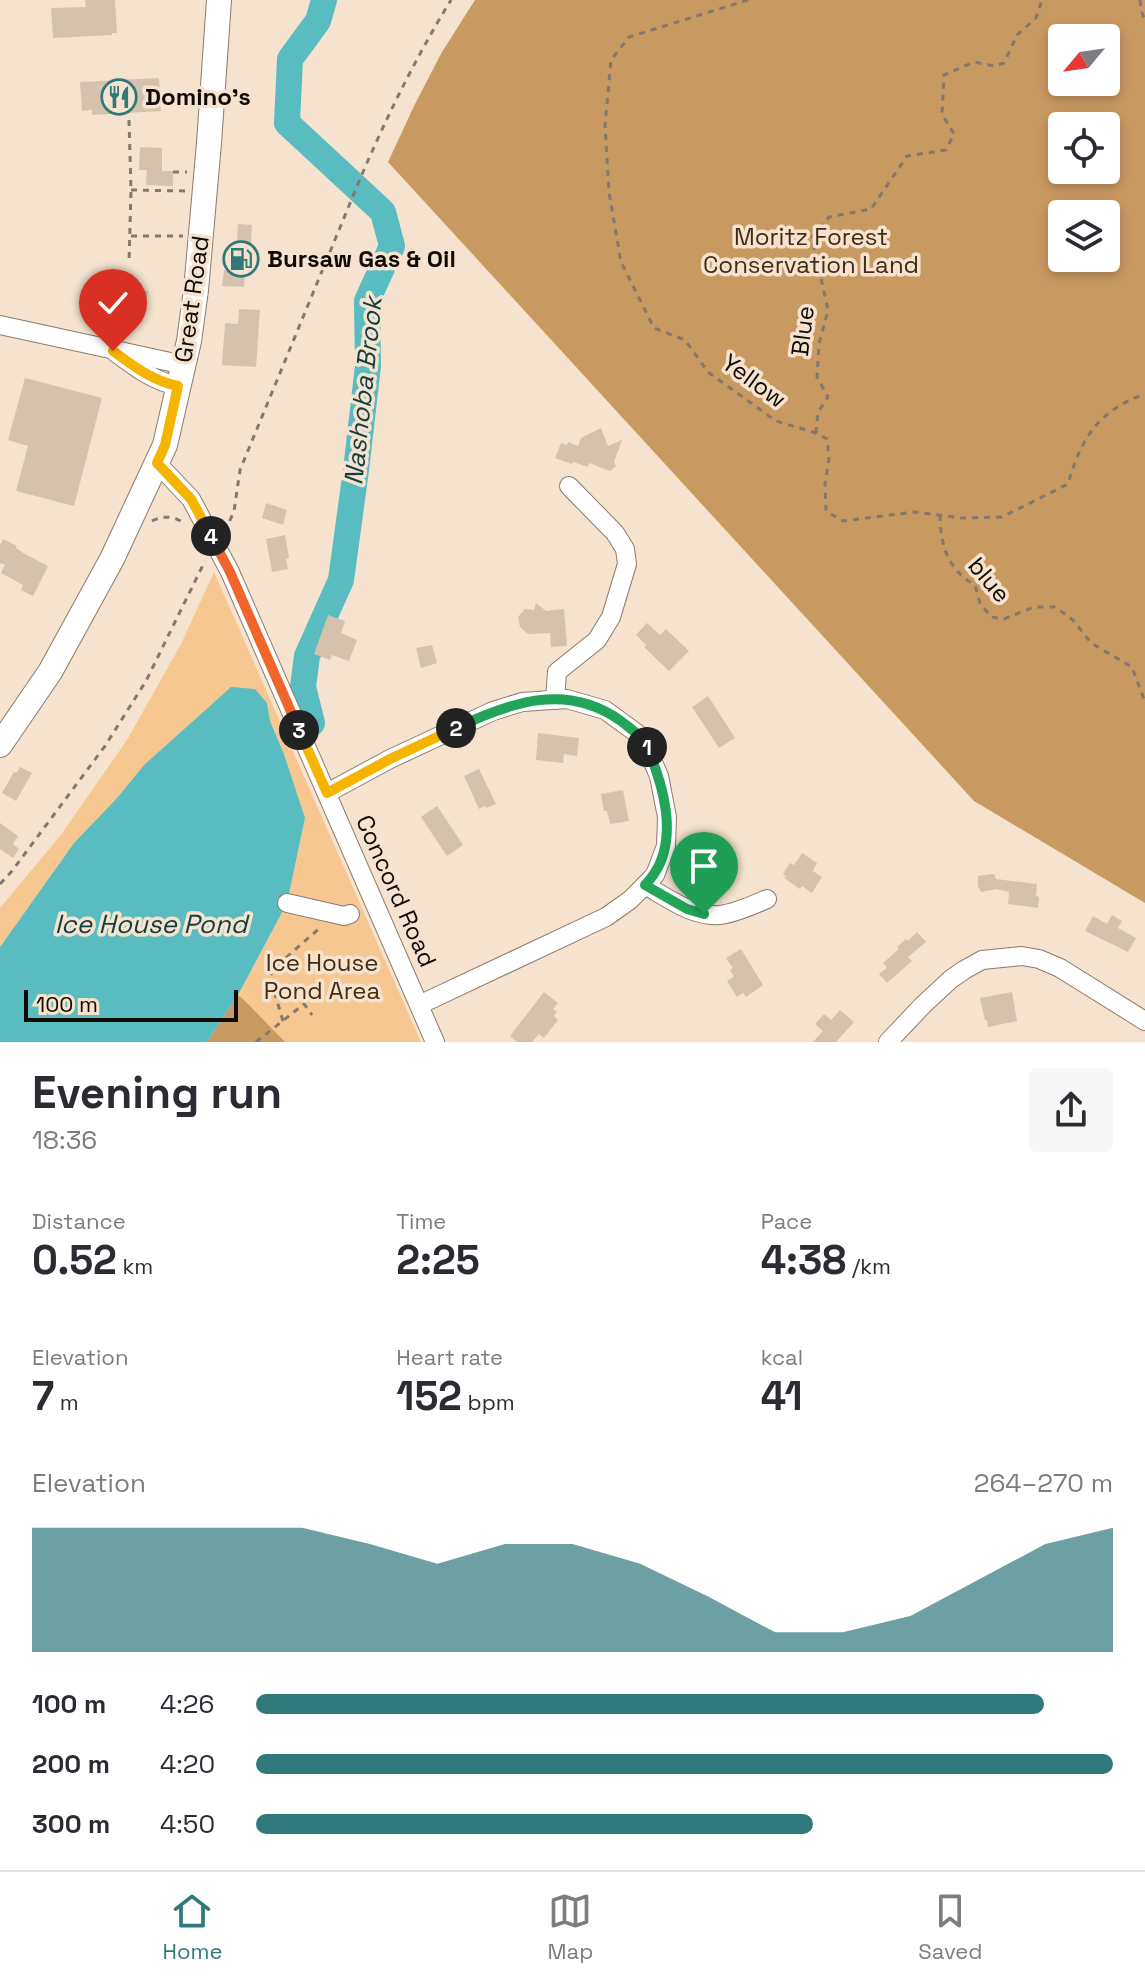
<!DOCTYPE html>
<meta charset="utf-8">
<style>
body{margin:0;font-family:"Space Grotesk",sans-serif;background:#f7f7f7;color:#2b2b33;height:100vh;display:flex;flex-direction:column;font-size:30px;white-space:nowrap}
*{box-sizing:border-box;margin:0}
p{font-size:26px;color:#7c7c81}
.icon{flex:none;width:44px;height:44px;fill:none;stroke:currentColor;stroke-width:2;stroke-linecap:round;stroke-linejoin:round}
.map{position:relative;height:1042px;overflow:hidden}
.drawer{display:flex;flex-direction:column;background:#fff;flex:1}
.drawer>*{flex:none}
.needle{width:52px;rotate:241deg}
.fabs{position:absolute;left:1048px;top:24px;display:grid;gap:16px}
.fabs a{display:grid;place-items:center;width:72px;height:72px;border-radius:8px;background:#fff;box-shadow:0 4px 12px #0003;font-size:40px}
.scale{position:absolute;left:24px;bottom:20px;width:214px;box-sizing:border-box;padding-left:8px;border:4px solid #100a05;border-top:0;font-size:22px;line-height:28px;white-space:nowrap;color:#100a05;-webkit-text-stroke:6px #f6e3cf;paint-order:stroke}
.pin{position:absolute;display:grid;place-items:center;width:68px;height:68px;color:#fff;margin:-82px -34px;border-radius:50% 50% 50% 0;rotate:-45deg;box-shadow:0 0 8px #0007}
.pin .icon{rotate:45deg}
.km{position:absolute;width:40px;height:40px;margin:-20px;border-radius:50%;background:#222;color:#fff;font-size:22px;line-height:40px;text-align:center}
.round{display:grid;place-items:center;flex:none;width:84px;height:84px;border-radius:8px;background:#f7f7f7}
.overview{display:flex;align-items:center;justify-content:space-between;height:136px;padding:0 32px}
h1{font-size:44px;font-weight:700;line-height:60px}
.metrics{display:grid;grid-template-columns:repeat(3,1fr);gap:12px;height:136px;padding:8px 32px}
.metrics div{display:grid;align-content:center}
.metrics b{font-size:40px;font-weight:700}
.metrics small{font-size:22px;font-weight:400}
.metrics p{font-size:22px}
.chart{height:224px;padding:16px 32px}
.chart p{display:flex;justify-content:space-between}
.chart svg{width:100%;height:144px;margin-top:8px;fill:#2f787c;opacity:.7}
ul{padding:0 32px;list-style:none;font-size:26px}
li{display:grid;grid-template-columns:128px 96px 1fr;align-items:center;height:60px}
li i{height:20px;border-radius:10px;background:#2f787c}
.tabs{display:flex;justify-content:space-around;align-items:center;height:112px;border-top:2px solid #e1e1e2;background:#fff;font-size:22px;color:#7c7c81}
.tabs a{display:grid;justify-items:center;gap:4px}
.tabs .active{color:#2f787c}
.map>svg:first-child{display:block}
.green{fill:#f7c791}
.forest{fill:#c99962;fill-rule:evenodd}
.water{fill:#59bcc1}
.lines{fill:none;stroke-linecap:round;stroke-linejoin:round}
.river{stroke:#59bcc1;stroke-width:26}
.building{fill:#d4c2af}
.minor-casing{stroke:#8b7b69;stroke-width:20}
.major-casing{stroke:#8b7b69;stroke-width:26}
.path{stroke:#85786c;stroke-width:3;stroke-dasharray:6 6;stroke-linecap:butt}
.minor{stroke:#fff;stroke-width:18}
.major{stroke:#fff;stroke-width:24}
.split-1-casing{stroke:#fff;stroke-width:16}
.split-2-casing{stroke:#fff;stroke-width:16}
.split-3-casing{stroke:#fff;stroke-width:16}
.split-4-casing{stroke:#fff;stroke-width:16}
.split-5-casing{stroke:#fff;stroke-width:16}
.split-1{stroke:#22a559;stroke-width:10}
.split-2{stroke:#22a559;stroke-width:10}
.split-3{stroke:#f5b400;stroke-width:10}
.split-4{stroke:#f0652b;stroke-width:10}
.split-5{stroke:#f5b400;stroke-width:10}
.labels{text-anchor:middle;stroke-width:7;stroke-linejoin:round;paint-order:stroke}
.poi-label{font-size:24px;font-weight:bold;fill:#100a05;stroke:#f6e3cf;text-anchor:start}
.park-label{font-size:24px;fill:#422d14;stroke:#f6e3cf}
.street-label{font-size:24px;fill:#100a05;stroke:#f6e3cf}
.water-label{font-size:26px;font-style:italic;fill:#103f41;stroke:#f6e3cf}
</style>
<div class="map">
<svg width="1145" height="1042" viewBox="0 0 1145 1042">
<rect width="100%" height="100%" fill="#f6e3cf"/>
<polygon class="green" points="214,572 421,1042 207,1042 238,995 287,903 305,818 284,754 270,721 267,703 230,688 144,765 117,798 74,843 0,947 0,908 60,836 127,740 181,644"/>
<g class="forest">
<path d="M475,0H1145V903L974,801L388,162L415,104L442,52ZM1062,38H1106V82H1062ZM1062,126H1106V170H1062ZM1062,214H1106V258H1062Z"/>
<polygon points="238,995 244,1000 285,1042 207,1042"/>
</g>
<polygon class="water" points="231,687 255,689 267,703 270,721 284,754 305,818 287,903 238,995 207,1042 0,1042 0,947 74,843 117,798 144,765"/>
<g class="lines">
<polyline class="river" points="312,723 303,687 307,656 341,580 356,470 368,366 367,301 392,246 383,212 287,123 290,59 318,21 324,0"/>
</g>
<g class="building">
<polygon points="85,0 115,0 117,33 112,33 112,35 53,38 51,8 86,7"/>
<polygon points="159,78 161,111 92,115 92,110 82,111 80,82"/>
<polygon points="140,147 162,148 162,171 173,171 173,186 146,185 147,170 139,170"/>
<polygon points="238,224 252,225 251,245 247,245 245,271 235,270"/>
<polygon points="224,270 245,272 244,287 222,286"/>
<polygon points="111,287 148,291 145,308 109,302"/>
<polygon points="239,309 260,310 256,367 222,365 225,323 238,324"/>
<polygon points="25,378 102,398 74,506 16,491 28,446 8,440"/>
<polygon points="601,428 608,446 622,440 614,462 616,466 610,471 589,463 588,467 573,462 572,464 555,458 561,443 567,445 568,442 578,446 581,438"/>
<polygon points="266,503 287,510 283,525 262,518"/>
<polygon points="285,535 289,558 286,559 288,569 272,572 266,539"/>
<polygon points="3,539 17,546 16,548 25,554 48,566 33,596 21,590 23,585 1,573 5,565 0,563 0,545"/>
<polygon points="536,603 546,611 564,609 567,646 551,647 550,633 528,634 520,627 518,617 525,609 534,610"/>
<polygon points="328,615 345,621 341,633 357,640 349,661 332,655 330,660 314,654"/>
<polygon points="647,623 660,635 666,629 689,651 669,671 644,647 646,645 636,635"/>
<polygon points="432,645 437,663 421,668 416,648"/>
<polygon points="708,696 735,738 719,748 692,707"/>
<polygon points="538,733 579,738 577,756 564,754 563,763 536,760"/>
<polygon points="20,767 32,773 16,801 2,793 14,772 16,773"/>
<polygon points="479,769 496,804 486,808 485,806 479,809 464,776"/>
<polygon points="623,790 629,821 610,824 607,811 604,811 601,794"/>
<polygon points="437,806 463,845 447,856 421,817"/>
<polygon points="0,823 18,836 13,844 19,849 13,858 0,849"/>
<polygon points="802,853 817,863 813,871 822,877 812,893 802,886 800,889 784,878 786,876 783,874 790,863 794,865"/>
<polygon points="994,874 996,879 1037,884 1036,896 1039,897 1038,908 1008,904 1009,892 997,889 981,892 978,886 978,876"/>
<polygon points="1112,915 1122,921 1118,928 1136,938 1128,952 1085,931 1093,916 1107,924"/>
<polygon points="917,932 926,942 908,957 912,961 887,983 879,974 887,968 883,963 899,949 897,947 906,939 908,941"/>
<polygon points="741,949 763,985 746,997 743,993 737,997 727,981 734,977 730,970 733,968 726,958"/>
<polygon points="544,992 558,1003 553,1009 557,1012 554,1016 558,1020 544,1038 539,1034 532,1042 517,1042 510,1036"/>
<polygon points="1012,992 1017,1021 988,1027 987,1020 985,1020 980,998"/>
<polygon points="840,1010 854,1022 836,1042 813,1042 823,1031 815,1024 824,1014 831,1020"/>
</g>
<g class="lines">
<defs>
<g id="minor">
<polyline points="0,325 184,365"/>
<path d="M115,352C135,367 153,381 178,386"/>
<polyline points="157,463 191,499 230,572 435,1042"/>
<polyline points="555,700 557,672 597,640 611,617 627,564 625,549 615,533 569,486"/>
<polyline points="327,793 390,759 493,711 522,702 567,699 605,710 642,737 659,776 667,817 666,846 655,875 630,900 606,917 419,1005"/>
<path d="M645,885C668,898 692,917 720,915C736,913 753,905 767,899"/>
<polyline points="287,903 344,916 350,914"/>
<polyline points="888,1042 923,1005 951,979 964,970 982,960 1022,956 1039,959 1060,968 1145,1021"/>
</g>
<polyline id="major" points="0,745 50,672 112,559 165,445 189,341 196,290 209,143 219,0"/>
</defs>
<use href="#minor" class="minor-casing"/>
<use href="#major" class="major-casing"/>
<g class="path">
<path d="M748,0L629,37L611,60L605,125L609,192L621,262L654,328L685,340L708,372L776,421L816,433L827,439L829,458L825,484L826,511L843,521L914,512L962,518L1002,517L1068,484C1081,438 1099,410 1145,394"/>
<polyline points="1140,0 1141,10 1145,21"/>
<polyline points="129,120 131,190 129,263"/>
<polyline points="173,172 187,172"/>
<polyline points="131,190 186,191"/>
<polyline points="131,236 183,236"/>
<polyline points="816,433 818,412 828,397 817,377 819,344 828,310 812,237 829,217 871,209 907,156 946,150 954,134 942,114 944,75 974,62 994,66 1004,63 1017,35 1036,18 1042,0"/>
<path d="M940,515C940,545 948,570 975,585L980,603L991,617L1004,619L1034,607H1055L1073,620L1091,643L1132,667L1145,702"/>
<path d="M152,521C164,515 175,516 185,524"/>
<path d="M225,532L234,511L240,470L360,179C386,118 416,57 451,0"/>
<polyline points="0,884 12,871 105,746 146,681 205,561"/>
<polyline points="283,1021 270,978 272,970 322,926"/>
<polyline points="256,1042 304,1004 312,1015"/>
</g>
<use href="#minor" class="minor"/>
<use href="#major" class="major"/>
</g>
<g class="lines">
<defs>
<path id="split-1" d="M647,747C665,789 682,848 645,885L687,909L704,914"/>
<path id="split-2" d="M456,728C511,702 567,682 621,721C632,730 641,735 647,747"/>
<polyline id="split-3" points="299,730 327,793 390,759 456,728"/>
<polyline id="split-4" points="211,536 230,572 299,730"/>
<path id="split-5" d="M113,351C134,366 152,381 178,386L165,445L157,463L191,499L211,536"/>
</defs>
<use href="#split-1" class="split-1-casing"/>
<use href="#split-2" class="split-2-casing"/>
<use href="#split-3" class="split-3-casing"/>
<use href="#split-4" class="split-4-casing"/>
<use href="#split-5" class="split-5-casing"/>
<use href="#split-1" class="split-1"/>
<use href="#split-2" class="split-2"/>
<use href="#split-3" class="split-3"/>
<use href="#split-4" class="split-4"/>
<use href="#split-5" class="split-5"/>
</g>
<defs>
<symbol id="restaurant-ring" viewBox="-11 -11 22 22"><circle r="9.5" fill="#f6e3cf" stroke="#2f787c" stroke-width="1.5"/><path d="M-5-6h1v4h1v-4h1v4h1v-4h1v5L-1.5 .5V6h-2V.5L-5-1ZM5-6V6H3V1.5H1.5Q1.5-4 5-6Z" fill="#2f787c"/></symbol>
<symbol id="fuel-ring" viewBox="-11 -11 22 22"><circle r="9.5" fill="#f6e3cf" stroke="#2f787c" stroke-width="1.5"/><path d="M-5.5-6h7V0h2V4h1.3V-2.5L3-4.5l.8-.8L6-3V5H2.5V1h-1V6h-7ZM-4.2-4.7v3.2H.2V-4.7Z" fill="#2f787c"/></symbol>
</defs>
<g fill-rule="evenodd">
<use href="#restaurant-ring" x="99" y="77" width="40" height="40"/>
<use href="#fuel-ring" x="221" y="239" width="40" height="40"/>
</g>
<g class="labels">
<g class="poi-label">
<text x="145" y="105">Domino's</text>
<text x="267" y="267">Bursaw Gas &amp; Oil</text>
</g>
<g class="park-label">
<text x="811" y="245">Moritz Forest<tspan x="811" dy="28">Conservation Land</tspan></text>
<text x="322" y="971">Ice House<tspan x="322" dy="28">Pond Area</tspan></text>
</g>
<g class="street-label">
<text transform="translate(192 299) rotate(-82)" y="8">Great Road</text>
<text transform="translate(803 331) rotate(-83)" y="8">Blue</text>
<text transform="translate(754 381) rotate(36)" y="8">Yellow</text>
<text transform="translate(989 580) rotate(50)" y="8">blue</text>
<text transform="translate(396 891) rotate(66)" y="8">Concord Road</text>
</g>
<g class="water-label">
<text transform="translate(363 391) rotate(-84)" y="9">Nashoba Brook</text>
<text x="151" y="933">Ice House Pond</text>
</g>
</g>
</svg>
<div class="fabs">
<a><svg class="needle" viewBox="-14 -14 28 28"><path d="M0-13l5 13h-10z" fill="#e53935"/><path d="M0 13l5-13h-10z" fill="#7c7c81"/></svg></a>
<a><svg class="icon" aria-label="locate" viewBox="0 0 24 24"><circle cx="12" cy="12" r="6"/><path d="M12 2v4M12 18v4M2 12h4M18 12h4"/></svg></a>
<a><svg class="icon" aria-label="layers" viewBox="0 0 24 24"><path d="M12 4l9 5-9 5-9-5zM3 14l9 5 9-5"/></svg></a>
</div>
<div class="scale">100 m</div>
<div class="pin" style="left:704px;top:914px;background:#1e9e55"><svg class="icon" aria-label="arrive" viewBox="0 0 24 24"><path d="M6 21V4h12l-3 4 3 4H6"/></svg></div>
<div class="pin" style="left:113px;top:351px;background:#d93025"><svg class="icon" aria-label="check" viewBox="0 0 24 24"><path d="M5 12l5 5 9-10"/></svg></div>
<b class="km" style="left:647px;top:747px">1</b>
<b class="km" style="left:456px;top:728px">2</b>
<b class="km" style="left:299px;top:730px">3</b>
<b class="km" style="left:211px;top:536px">4</b>
</div>
<section class="drawer">
<div class="overview"><div><h1>Evening run</h1><p>18:36</p></div><a class="round"><svg class="icon" aria-label="share" viewBox="0 0 24 24"><path d="M12 15V3M7 8l5-5 5 5M5 13v7h14v-7"/></svg></a></div>
<div class="metrics">
<div><p>Distance</p><b>0.52<small> km</small></b></div>
<div><p>Time</p><b>2:25</b></div>
<div><p>Pace</p><b>4:38<small> /km</small></b></div>
</div>
<div class="metrics">
<div><p>Elevation</p><b>7<small> m</small></b></div>
<div><p>Heart rate</p><b>152<small> bpm</small></b></div>
<div><p>kcal</p><b>41</b></div>
</div>
<div class="chart"><p><span>Elevation</span>264–270 m</p>
<svg viewBox="0 0 160 44" preserveAspectRatio="none"><path d="M0 44V6L10 6L20 6L30 6L40 6L50 11L60 17L70 11L80 11L90 17L100 27L110 38L120 38L130 33L140 22L150 11L160 6V44z"/></svg>
</div>
<ul>
<li><b>100 m</b>4:26<i style="width:92%"></i></li>
<li><b>200 m</b>4:20<i style="width:100%"></i></li>
<li><b>300 m</b>4:50<i style="width:65%"></i></li>
</ul>
</section>
<nav class="tabs">
<a class="active"><svg class="icon" aria-label="home" viewBox="0 0 24 24"><path d="M3 11l9-7 9 7M6 9v11h12V9"/></svg>Home</a>
<a><svg class="icon" aria-label="map" viewBox="0 0 24 24"><path d="M3 6l6-2 6 2 6-2v14l-6 2-6-2-6 2zM9 4v14M15 6v14"/></svg>Map</a>
<a><svg class="icon" aria-label="saved" viewBox="0 0 24 24"><path d="M7 4h10v16l-5-4-5 4z"/></svg>Saved</a>
</nav>
